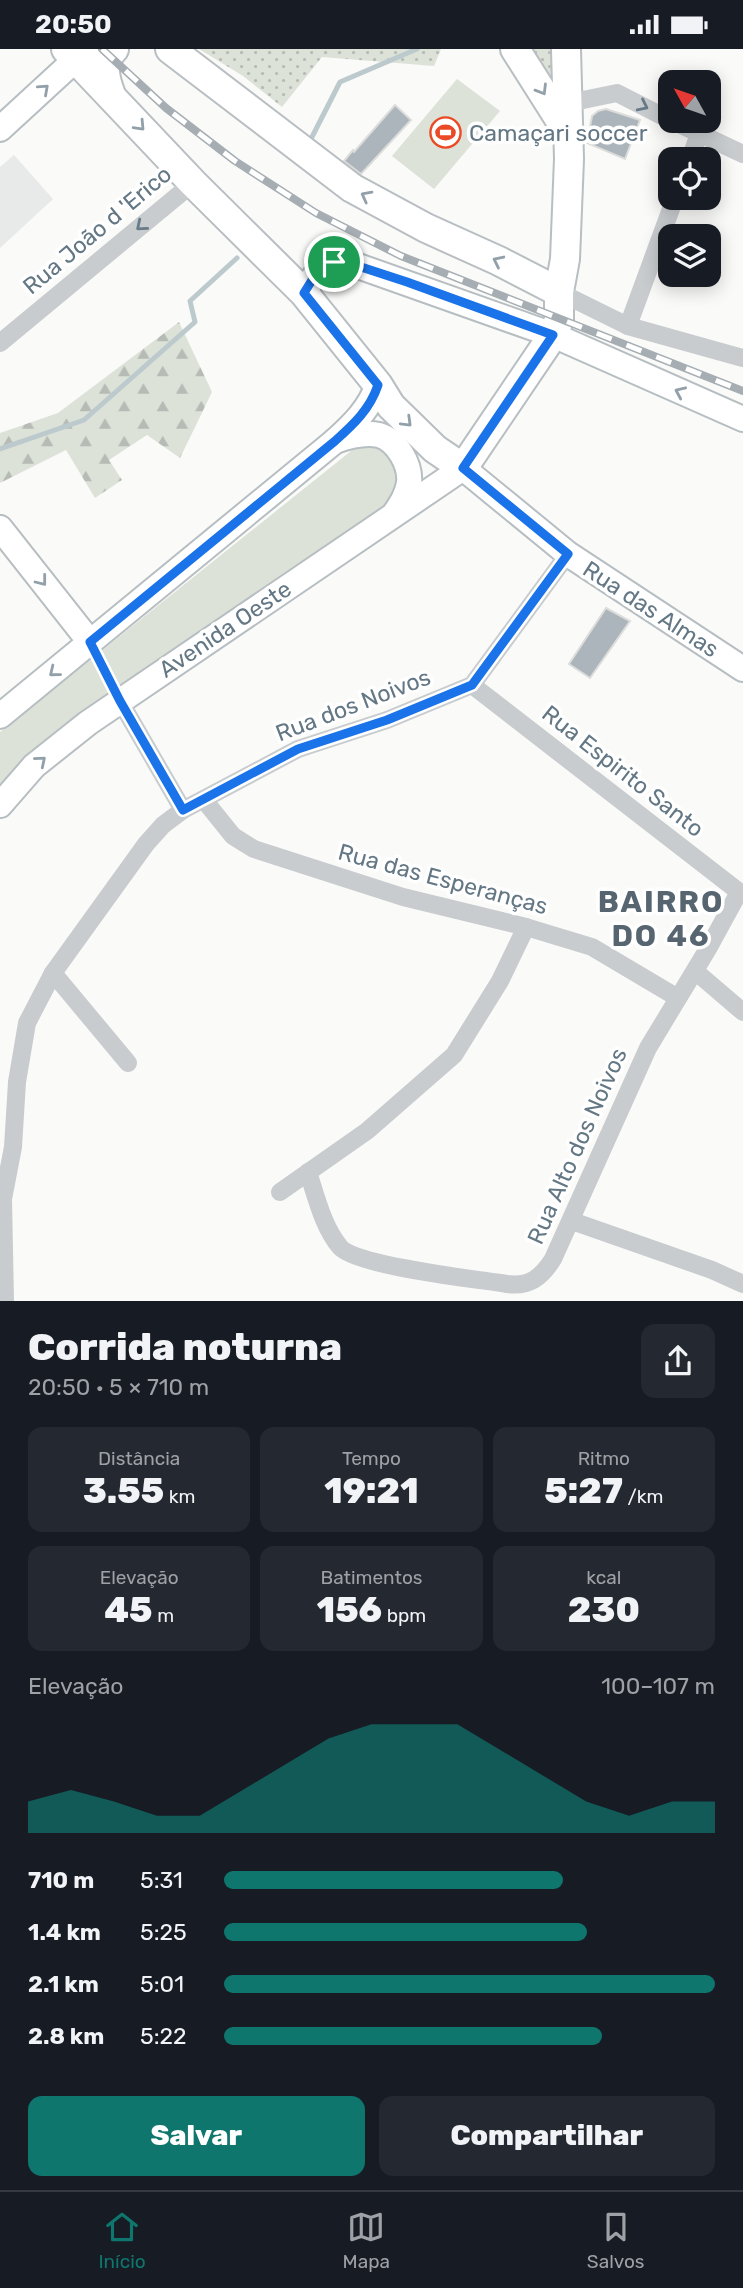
<!DOCTYPE html>
<html lang="pt">
<meta charset="utf-8">
<style>
body{margin:0;font-family:Rubik,sans-serif;background:#242831;color:#f1f3f6;height:100vh;display:flex;flex-direction:column;font-size:26px;white-space:nowrap}
*{box-sizing:border-box;margin:0}
p{font-size:23px;color:#9ea1a6}
.icon{flex:none;width:38px;height:38px;fill:none;stroke:currentColor;stroke-width:2;stroke-linecap:round;stroke-linejoin:round}
.map{position:relative;height:1252px;overflow:hidden}
.side{display:flex;flex-direction:column;background:#171b24;flex:1}
.side>*{flex:none}
.needle{width:46px;rotate:310deg}
.tools{position:absolute;left:658px;top:21px;display:grid;gap:14px}
.tools a{display:grid;place-items:center;width:63px;height:63px;border-radius:14px;background:#171b24;box-shadow:0 4px 18px #0003;font-size:35px}
.pin{position:absolute;display:grid;place-items:center;width:60px;height:60px;color:#fff;margin:-30px;border:4px solid #fff;border-radius:50%;box-shadow:0 2px 7px #0007}
.round{display:grid;place-items:center;flex:none;width:74px;height:74px;border-radius:14px;background:#242831}
.overview{display:flex;align-items:center;justify-content:space-between;height:119px;padding:0 28px}
h1{font-size:38px;font-weight:800;line-height:52px}
.stats{display:grid;grid-template-columns:repeat(3,1fr);gap:10px;height:119px;padding:7px 28px}
.stats div{display:grid;align-content:center;border-radius:14px;background:#242831;text-align:center}
.stats b{font-size:35px;font-weight:800}
.stats small{font-size:19px;font-weight:400}
.stats p{font-size:19px}
.chart{height:196px;padding:14px 28px}
.chart p{display:flex;justify-content:space-between}
.chart svg{width:100%;height:126px;margin-top:7px;fill:#0f766e;opacity:.7}
.action{display:flex;gap:14px;margin-top:auto;padding:14px 28px}
.action a{flex:1;height:80px;border-radius:14px;background:#0f766e;color:#fff;font-size:28px;font-weight:800;line-height:80px;text-align:center}
.action a+a{background:#242831;color:#f1f3f6}
ul{padding:0 28px;list-style:none;font-size:23px}
li{display:grid;grid-template-columns:112px 84px 1fr;align-items:center;height:52px}
li i{height:18px;border-radius:9px;background:#0f766e}
.status{display:flex;justify-content:space-between;align-items:center;height:49px;padding:0 35px;background:#171b24;direction:ltr}
.status svg{height:19px;fill:currentColor}
.tabs{display:flex;justify-content:space-around;align-items:center;height:98px;border-top:2px solid #363941;background:#171b24;font-size:19px;color:#9ea1a6}
.tabs a{display:grid;justify-items:center;gap:4px}
.tabs .on{color:#0f766e}
.map>svg:first-child{display:block}
.built{fill:#e8e9e9}
.grass{fill:url(#grass-dots)}
.forest{fill:url(#forest-firs)}
.park{fill:#dce2d8}
.lines{fill:none;stroke-linecap:round;stroke-linejoin:round}
.stream{stroke:#bdcacd;stroke-width:5}
.building{fill:#abb5bb;stroke:#dcdcda;stroke-width:2}
.secondary-casing{stroke:#b7bec2;stroke-width:28}
.primary-casing{stroke:#b8bec2;stroke-width:32}
.path{stroke:#c1c4c6;stroke-width:2.5;stroke-dasharray:3.5 3.5;stroke-linecap:butt}
.street{stroke:#c8cccf;stroke-width:18}
.secondary{stroke:#fff;stroke-width:24}
.primary{stroke:#fff;stroke-width:28}
.rail-casing{stroke:#a6aeb3;stroke-width:8}
.rail{stroke:#fff;stroke-width:5;stroke-dasharray:16;stroke-linecap:butt}
.oneway{stroke:#92a0a9}
.oneway2{stroke:#687b88}
.route-casing{stroke:#fff;stroke-width:14}
.route{stroke:#1a73e8;stroke-width:9}
.labels{text-anchor:middle;stroke-width:7;stroke-linejoin:round;paint-order:stroke}
.poi-label{font-size:23px;fill:#637784;stroke:#fff;text-anchor:start}
.street-label{font-size:23px;fill:#637784;stroke:#fff}
.district-label{font-size:30px;font-weight:bold;letter-spacing:2px;fill:#56656f;stroke:#fff}
</style>
<div class="status"><b>20:50</b><svg viewBox="0 0 49 12"><path d="M0 12V9h3v3zM5 12V6h3v6zM10 12V3h3v9zM15 12V0h3v12zM26 1h20v11H26zM47 4h2v5h-2z"/></svg></div>
<div class="map">
<svg width="743" height="1252" viewBox="0 0 743 1252">
<defs>
<pattern id="grass-dots" width="8" height="8" patternUnits="userSpaceOnUse" patternTransform="scale(1.75)"><rect width="8" height="8" fill="#dce2d8"/><path d="M2 2h.1M6 6h.1" fill="none" stroke="#b6bcb5" stroke-width="1.8" stroke-linecap="round"/></pattern>
<pattern id="forest-firs" width="22" height="20" patternUnits="userSpaceOnUse" patternTransform="scale(1.75)"><rect width="22" height="20" fill="#dce2d8"/><path d="M5 1l3.5 6h-7zM16 11l3.5 6h-7z" fill="#b6bcb5"/></pattern>
</defs>
<rect width="100%" height="100%" fill="#fafaf8"/>
<polygon class="built" points="14,106 53,150 0,199 0,118"/>
<g class="grass">
<polygon points="199,0 441,0 434,17 322,8 282,58 243,27"/>
<polygon points="517,0 563,0 567,76"/>
</g>
<polygon class="forest" points="179,273 212,343 180,409 147,386 109,411 122,431 95,449 66,401 0,434 0,384 58,364"/>
<g class="park">
<polygon points="457,30 500,62 434,140 392,107"/>
<path d="M370,394C399,404 398,423 395,449L36,704L0,744V683L356,398Z"/>
</g>
<g class="lines">
<g class="stream">
<polyline points="312,88 340,33 417,0"/>
<polyline points="0,400 84,371 195,273 190,252 237,209"/>
</g>
</g>
<g class="building">
<polygon points="395,56 411,71 361,125 344,112 353,101 354,103"/>
<polygon points="606,60 640,71 625,110 587,94 592,67 598,62"/>
<polygon points="606,559 630,572 590,629 569,615"/>
</g>
<g class="lines">
<defs>
<g id="secondary">
<polyline points="0,80 87,0"/>
<path d="M304,244C319,217 327,210 358,217L553,286L743,370"/>
<path d="M335,392C349,387 364,383 379,386C397,391 411,416 409,434C407,446 401,455 395,464"/>
<polyline points="0,479 90,593"/>
<path d="M0,667L335,392C354,375 369,360 378,336"/>
<polyline points="0,756 34,717 88,674 463,419 568,505 743,620"/>
</g>
<g id="primary">
<polyline points="66,0 193,134 304,244 378,336 391,357 435,400 463,419 553,286 559,271 559,243 565,210 569,110 566,0"/>
<polyline points="170,0 352,139 426,179 499,212 559,243"/>
<polyline points="515,0 567,82"/>
<path d="M111,46C105,30 100,14 114,0"/>
</g>
</defs>
<use href="#secondary" class="secondary-casing"/>
<use href="#primary" class="primary-casing"/>
<polyline class="path" points="100,611 111,634"/>
<g class="street">
<polyline points="568,57 583,51 617,44 670,71"/>
<polyline points="673,72 743,105"/>
<polyline points="690,110 699,85"/>
<polyline points="559,243 628,277 743,309"/>
<polyline points="628,277 675,149"/>
<polyline points="0,294 193,134"/>
<polyline points="472,636 743,846"/>
<polyline points="120,652 183,761"/>
<polyline points="204,751 233,787 254,800 403,848 526,878 592,898 678,949"/>
<polyline points="695,922 743,963"/>
<polyline points="53,924 128,1014"/>
<path d="M308,1123C316,1147 323,1178 340,1198C356,1217 476,1230 507,1235C529,1238 541,1229 553,1210L648,999L709,898L739,843"/>
<polyline points="280,1143 367,1082 454,1006 500,932 526,878"/>
<polyline points="572,1172 712,1221 743,1235"/>
<polyline points="5,1252 3,1150 13,1098 17,1033 27,974 53,924 146,795 163,776 183,761 298,700 387,671 472,636 568,505"/>
</g>
<use href="#secondary" class="secondary"/>
<use href="#primary" class="primary"/>
<defs>
<polyline id="rail" points="102,0 166,59 235,112 316,164 401,207 743,342"/>
</defs>
<use href="#rail" class="rail-casing"/>
<use href="#rail" class="rail"/>
</g>
<defs><path id="oneway-chevron" d="M-2-3.5L2.5 0L-2 3.5" fill="none" stroke-width="1.6" stroke-linecap="round" stroke-linejoin="round" transform="scale(1.75)"/></defs>
<g class="oneway">
<use href="#oneway-chevron" transform="translate(44 40) rotate(-42)"/>
<use href="#oneway-chevron" transform="translate(542 41) rotate(59)"/>
<use href="#oneway-chevron" transform="translate(140 77) rotate(47)"/>
<use href="#oneway-chevron" transform="translate(366 147) rotate(-152)"/>
<use href="#oneway-chevron" transform="translate(498 212) rotate(-154)"/>
<use href="#oneway-chevron" transform="translate(680 343) rotate(-156)"/>
<use href="#oneway-chevron" transform="translate(407 373) rotate(44)"/>
<use href="#oneway-chevron" transform="translate(42 532) rotate(52)"/>
<use href="#oneway-chevron" transform="translate(54 623) rotate(141)"/>
<use href="#oneway-chevron" transform="translate(41 712) rotate(-40)"/>
</g>
<g class="oneway2">
<use href="#oneway-chevron" transform="translate(643 57) rotate(26)"/>
<use href="#oneway-chevron" transform="translate(141 177) rotate(140)"/>
</g>
<g class="lines">
<defs>
<path id="route" d="M334,213L358,217L407,233L553,286L463,419L568,505L472,636L387,671L298,700L183,761L120,652L90,593L335,392C354,375 370,360 378,336L304,244L317,223Z"/>
</defs>
<use href="#route" class="route-casing"/>
<use href="#route" class="route"/>
</g>
<defs>
<symbol id="stadium-ring" viewBox="-11 -11 22 22"><circle r="9.5" fill="#fff" stroke="#eb4a26" stroke-width="1.5"/><path d="M0-5a6.5 5 0 1 0 0 10a6.5 5 0 1 0 0-10ZM-3.5-1.8h7v3.6h-7Z" fill="#eb4a26"/></symbol>
</defs>
<g fill-rule="evenodd">
<use href="#stadium-ring" x="428" y="66" width="35" height="35"/>
</g>
<g class="labels">
<g class="poi-label">
<text x="469" y="92">Camaçari soccer</text>
</g>
<g class="street-label">
<text transform="translate(97 181) rotate(-40)" y="8">Rua João d 'Erico</text>
<text transform="translate(651 560) rotate(33)" y="8">Rua das Almas</text>
<text transform="translate(225 580) rotate(-34)" y="8">Avenida Oeste</text>
<text transform="translate(353 656) rotate(-21)" y="8">Rua dos Noivos</text>
<text transform="translate(623 722) rotate(38)" y="8">Rua Espirito Santo</text>
<text transform="translate(443 830) rotate(15)" y="8">Rua das Esperanças</text>
<text transform="translate(577 1097) rotate(-66)" y="8">Rua Alto dos Noivos</text>
</g>
<g class="district-label">
<text x="661" y="863">BAIRRO<tspan x="661" dy="34">DO 46</tspan></text>
</g>
</g>
</svg>
<div class="tools">
<a><svg class="needle" viewBox="-14 -14 28 28"><path d="M0-13l5 13h-10z" fill="#e53935"/><path d="M0 13l5-13h-10z" fill="#9ea1a6"/></svg></a>
<a><svg class="icon" aria-label="locate" viewBox="0 0 24 24"><circle cx="12" cy="12" r="6"/><path d="M12 2v4M12 18v4M2 12h4M18 12h4"/></svg></a>
<a><svg class="icon" aria-label="layers" viewBox="0 0 24 24"><path d="M12 4l9 5-9 5-9-5zM3 14l9 5 9-5"/></svg></a>
</div>
<div class="pin" style="left:334px;top:213px;background:#1e9e55"><svg class="icon" aria-label="arrive" viewBox="0 0 24 24"><path d="M6 21V4h12l-3 4 3 4H6"/></svg></div>
</div>
<section class="side">
<div class="overview"><div><h1>Corrida noturna</h1><p>20:50 · 5 × 710 m</p></div><a class="round"><svg class="icon" aria-label="share" viewBox="0 0 24 24"><path d="M12 15V3M7 8l5-5 5 5M5 13v7h14v-7"/></svg></a></div>
<div class="stats">
<div><p>Distância</p><b>3.55<small> km</small></b></div>
<div><p>Tempo</p><b>19:21</b></div>
<div><p>Ritmo</p><b>5:27<small> /km</small></b></div>
</div>
<div class="stats">
<div><p>Elevação</p><b>45<small> m</small></b></div>
<div><p>Batimentos</p><b>156<small> bpm</small></b></div>
<div><p>kcal</p><b>230</b></div>
</div>
<div class="chart"><p><span>Elevação</span>100–107 m</p>
<svg viewBox="0 0 160 44" preserveAspectRatio="none"><path d="M0 44V33L10 29L20 33L30 38L40 38L50 29L60 20L70 11L80 6L90 6L100 6L110 15L120 24L130 33L140 38L150 33L160 33V44z"/></svg>
</div>
<ul>
<li><b>710 m</b>5:31<i style="width:69%"></i></li>
<li><b>1.4 km</b>5:25<i style="width:74%"></i></li>
<li><b>2.1 km</b>5:01<i style="width:100%"></i></li>
<li><b>2.8 km</b>5:22<i style="width:77%"></i></li>
</ul>
<div class="action"><a>Salvar</a><a>Compartilhar</a></div>
</section>
<nav class="tabs">
<a class="on"><svg class="icon" aria-label="home" viewBox="0 0 24 24"><path d="M3 11l9-7 9 7M6 9v11h12V9"/></svg>Início</a>
<a><svg class="icon" aria-label="map" viewBox="0 0 24 24"><path d="M3 6l6-2 6 2 6-2v14l-6 2-6-2-6 2zM9 4v14M15 6v14"/></svg>Mapa</a>
<a><svg class="icon" aria-label="saved" viewBox="0 0 24 24"><path d="M7 4h10v16l-5-4-5 4z"/></svg>Salvos</a>
</nav>
